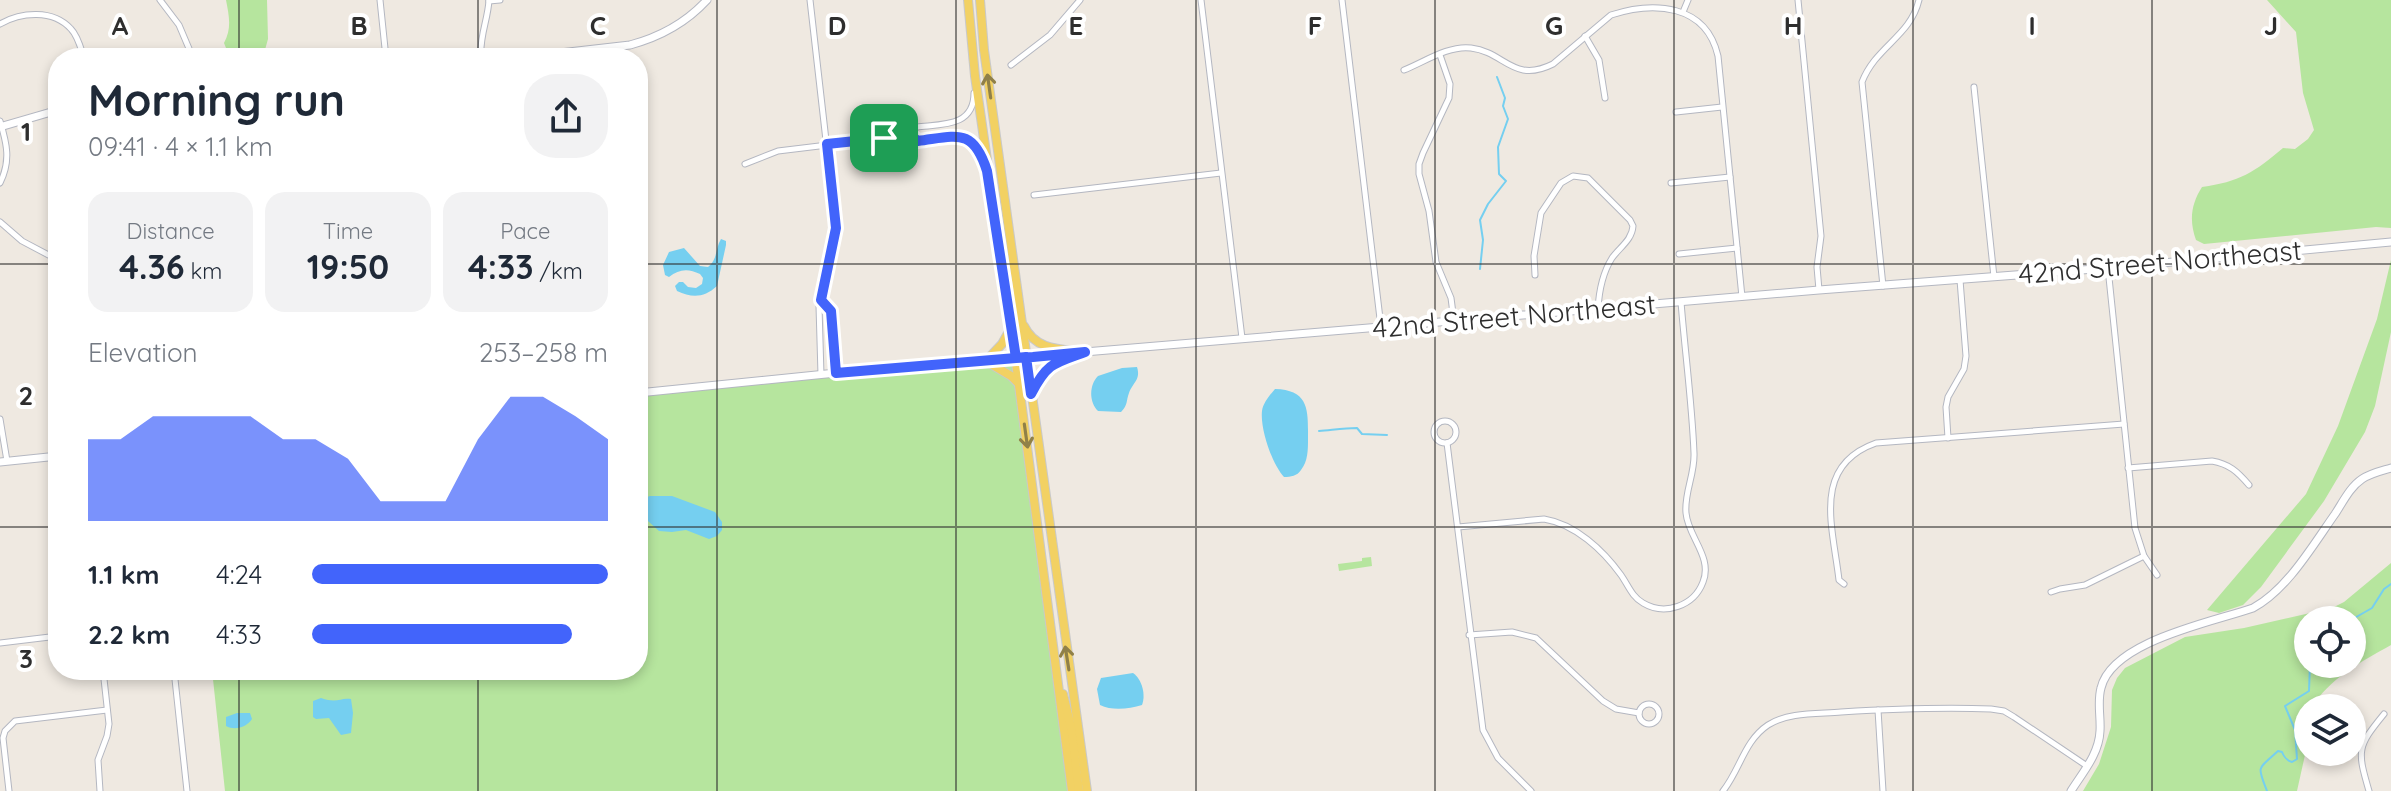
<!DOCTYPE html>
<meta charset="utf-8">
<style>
body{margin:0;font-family:Quicksand,sans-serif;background:#f2f2f3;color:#1f2937;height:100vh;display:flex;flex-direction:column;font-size:30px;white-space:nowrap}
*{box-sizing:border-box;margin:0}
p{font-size:26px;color:#747a83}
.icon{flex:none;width:44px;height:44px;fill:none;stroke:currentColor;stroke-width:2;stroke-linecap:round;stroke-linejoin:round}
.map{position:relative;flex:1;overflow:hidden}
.drawer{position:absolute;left:48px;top:48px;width:600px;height:632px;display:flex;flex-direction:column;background:#fff;border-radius:32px;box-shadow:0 4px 12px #0003}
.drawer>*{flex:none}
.fabs{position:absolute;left:2294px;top:606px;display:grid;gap:16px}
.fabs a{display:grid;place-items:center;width:72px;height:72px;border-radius:50%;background:#fff;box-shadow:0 4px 12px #0003;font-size:40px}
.pin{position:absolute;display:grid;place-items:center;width:68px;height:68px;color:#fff;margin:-34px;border-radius:16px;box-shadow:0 4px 12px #0006}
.round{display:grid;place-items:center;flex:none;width:84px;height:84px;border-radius:32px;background:#f2f2f3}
.headline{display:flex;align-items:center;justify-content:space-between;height:136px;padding:0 40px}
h1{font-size:44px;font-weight:700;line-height:60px}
.metrics{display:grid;grid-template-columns:repeat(3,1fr);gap:12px;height:136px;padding:8px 40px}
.metrics div{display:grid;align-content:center;border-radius:20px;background:#f2f2f3;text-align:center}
.metrics b{font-size:34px;font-weight:700}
.metrics small{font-size:22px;font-weight:400}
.metrics p{font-size:22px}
.chart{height:224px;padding:16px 40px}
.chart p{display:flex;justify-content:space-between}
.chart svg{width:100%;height:144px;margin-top:8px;fill:#4264fb;opacity:.7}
ul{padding:0 40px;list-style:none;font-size:26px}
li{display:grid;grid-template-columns:128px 96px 1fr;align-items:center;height:60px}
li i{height:20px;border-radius:10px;background:#4264fb}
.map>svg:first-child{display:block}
.green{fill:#b6e59e;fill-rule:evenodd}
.water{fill:#75cff0}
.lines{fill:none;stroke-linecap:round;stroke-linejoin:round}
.stream{stroke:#75cff0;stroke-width:2}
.street-casing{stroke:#b4b7c1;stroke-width:7}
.secondary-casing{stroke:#b4b7c1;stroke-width:9}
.primary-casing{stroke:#c9c9c9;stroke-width:10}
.street{stroke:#fff;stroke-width:5}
.secondary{stroke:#fff;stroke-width:7}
.primary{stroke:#f2d163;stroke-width:8}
.oneway{stroke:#908048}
.route-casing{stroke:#fff;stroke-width:16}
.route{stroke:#4264fb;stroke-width:10}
.grid{fill:none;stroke:#2e2e2e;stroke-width:2;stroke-opacity:0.55}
.labels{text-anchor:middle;stroke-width:8;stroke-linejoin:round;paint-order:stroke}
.street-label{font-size:28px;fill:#2e2e2e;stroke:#fff}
.grid-label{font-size:26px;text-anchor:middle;font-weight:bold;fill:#2e2e2e;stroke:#fff;stroke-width:8;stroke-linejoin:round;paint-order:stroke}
</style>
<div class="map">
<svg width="2391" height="791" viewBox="0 0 2391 791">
<rect width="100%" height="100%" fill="#efe9e1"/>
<g class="green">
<path d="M226,0H267L268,39L263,57L230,58L224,43C232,28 229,16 226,0Z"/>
<path d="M2267,0H2391V228L2376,227L2204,244L2196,240C2189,221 2191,204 2202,187C2239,182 2255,172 2283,148L2295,149L2308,139L2314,130L2303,93L2296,32Z"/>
<polygon points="2391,260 2391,332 2375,406 2365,432 2324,501 2261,587 2243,605 2219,613 2207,610 2306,494 2338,426 2377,319"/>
<polygon points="1016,358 1071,791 225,791 212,670 638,670 638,393"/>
<polygon points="1371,557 1372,566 1339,571 1338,564 1362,561 1362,558"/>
<path d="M2391,563V645C2361,662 2330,678 2311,708H2308L2305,732L2307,746L2297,791H2083L2099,764L2111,727L2112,690L2117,678L2125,668L2185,637L2244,628L2332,608L2344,602ZM2308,620H2352V664H2308Z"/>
</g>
<g class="water">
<path d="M721,239L726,241V245L717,286C704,298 692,298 677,291L675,286L679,282H683L688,287L696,288L702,284L703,278L700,274C688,268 679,269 669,277L665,275L663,265L669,252L684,248L700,266L708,267C718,259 715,249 721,239Z"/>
<path d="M1137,367C1141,380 1133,382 1129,393C1126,401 1128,405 1121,412L1098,411C1089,402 1089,385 1098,376L1122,368Z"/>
<path d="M1275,389C1310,390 1308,411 1308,439C1308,450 1308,461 1301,470C1297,476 1291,477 1284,477C1272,464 1260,429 1262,411C1263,403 1270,395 1275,389Z"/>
<polygon points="650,496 672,496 715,512 722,522 722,530 717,536 709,539 686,530 672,532 659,531 638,512 638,500"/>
<path d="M1133,673C1142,679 1146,695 1142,705C1129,709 1112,711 1100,705L1097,689L1101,678Z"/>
<path d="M321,698C338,704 340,697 351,699L353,713L351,733L341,735L329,718L316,719L313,717V701Z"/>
<path d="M237,713H250L252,719C247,727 235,731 226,726V717Z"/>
</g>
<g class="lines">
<g class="stream">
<polyline points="1480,269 1483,240 1480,220 1488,204 1506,181 1499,174 1498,147 1508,119 1503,106 1505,98 1497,77"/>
<path d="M1319,431C1332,430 1344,428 1357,428L1362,434L1387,435"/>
<polyline points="2351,620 2372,608 2384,589 2391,584"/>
<path d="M2267,791C2257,765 2257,770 2278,751L2282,752C2284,757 2286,760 2292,762L2297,759L2295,730L2285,706L2309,691L2310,664"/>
</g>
<defs>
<g id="street">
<polyline points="160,0 179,25 193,58"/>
<polyline points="380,0 386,58"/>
<polyline points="810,0 836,228 834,248 819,306 821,375"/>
<polyline points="1201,0 1242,338"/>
<polyline points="1342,0 1381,327"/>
<polyline points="1798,0 1821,236 1817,267 1819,290"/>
<polyline points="489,1 500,0"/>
<polyline points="1683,12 1688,0"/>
<path d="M0,24C21,12 53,9 71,29C78,36 81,49 84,58"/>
<polyline points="1585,36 1599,60 1605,98"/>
<polyline points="1440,55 1450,84 1449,98 1423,153 1419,164 1419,174 1429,211 1436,262 1451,298 1454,321"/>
<path d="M481,58C479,37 488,20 489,0"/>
<polyline points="1011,65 1050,35 1080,0"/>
<path d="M1404,70C1424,62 1449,45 1471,48C1505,52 1513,84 1553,64L1611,15C1654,1 1706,4 1718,56L1742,297"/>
<polyline points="1974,87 1994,277"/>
<polyline points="1676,112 1722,107"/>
<path d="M0,121C7,144 11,161 0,183"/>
<path d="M910,135L917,127C942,124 974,127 974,93"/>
<path d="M745,164L778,151L910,135L918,141C947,138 973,127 985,163"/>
<polyline points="1671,183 1730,177"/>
<polyline points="1034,195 1221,173"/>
<polyline points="0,222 22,241 58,260"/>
<polyline points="1679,254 1737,248"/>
<polyline points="2108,268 2135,528 2144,556 2157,575"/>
<path d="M1535,275L1534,256L1541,213L1561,183L1573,176L1588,178L1630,220L1633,226C1632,240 1620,247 1612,258C1602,274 1599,291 1598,309"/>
<path d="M1883,286L1862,82C1876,46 1910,37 1919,0"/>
<polyline points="821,300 831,311 836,373"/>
<polyline points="0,419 7,461"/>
<circle cx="1445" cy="432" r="11"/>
<polyline points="1948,438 1946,407 1948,397 1964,369 1966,356 1960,280"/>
<polyline points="1447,443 1483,730 1498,758 1531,791"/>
<path d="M2128,468L2212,461C2229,464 2237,471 2249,485"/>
<path d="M1458,527L1544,519C1575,524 1603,550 1621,575C1628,585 1632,597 1643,603C1665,616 1694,606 1703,582C1713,557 1688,537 1686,513C1684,493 1695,474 1694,453C1692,403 1685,352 1681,302"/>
<path d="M1844,584L1839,580C1833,527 1811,466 1876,443L2124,424"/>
<polyline points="2051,592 2060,589 2085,585 2144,556"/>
<polyline points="1469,635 1512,632 1536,638 1603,701 1616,709 1639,713"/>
<polyline points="0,643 58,636"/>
<polyline points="174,670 187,791"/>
<circle cx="1649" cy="714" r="10"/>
<polyline points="1878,710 1883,791"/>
<polyline points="9,791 3,738 5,731 15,721 107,710"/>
<polyline points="100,791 98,760 107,736 109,724 103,670"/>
<path d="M1723,791C1740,770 1744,741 1768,725C1788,712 1818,714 1841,712C1891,709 1941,707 1991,709L2004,711L2014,717L2087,766"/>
<path d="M2369,791C2357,750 2357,747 2384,714"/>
</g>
<g id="secondary">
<path d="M516,58L630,45C660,37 685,24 707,0"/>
<polyline points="0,127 58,110"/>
<polyline points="638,393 836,373 1819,290 2108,268 2391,242"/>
<polyline points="0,462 58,456"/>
<path d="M2071,791C2083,772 2099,754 2100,731C2101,717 2097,702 2101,688C2112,641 2213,622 2253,608C2287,590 2313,545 2335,514C2343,502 2350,487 2362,479C2371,473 2381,471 2391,468"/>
</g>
<g id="primary">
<polyline points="968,0 975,76 1017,370 1072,791"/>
<polyline points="980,0 984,50 1087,791"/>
<path d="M1024,326C1036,351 1061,349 1085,352"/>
<polyline points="1011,328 1002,344 986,361 1011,376 1019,384"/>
<path d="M1031,393C1045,367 1053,363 1081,354"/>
<polyline points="1063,694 1071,727 1079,791"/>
</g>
</defs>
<use href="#street" class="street-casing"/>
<use href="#secondary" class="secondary-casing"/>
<use href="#primary" class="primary-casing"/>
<use href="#street" class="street"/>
<use href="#secondary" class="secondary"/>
<use href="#primary" class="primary"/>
</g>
<defs><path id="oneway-shaft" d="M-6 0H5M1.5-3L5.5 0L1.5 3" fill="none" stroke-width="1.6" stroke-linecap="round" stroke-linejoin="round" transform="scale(2)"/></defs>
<g class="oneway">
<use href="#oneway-shaft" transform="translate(989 86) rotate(-98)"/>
<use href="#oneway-shaft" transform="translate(1026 436) rotate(82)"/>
<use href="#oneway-shaft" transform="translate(1067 658) rotate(-99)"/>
</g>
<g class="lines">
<defs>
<path id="route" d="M884,138L910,135L918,141C957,136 973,127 987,171L1016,358L1033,357L1085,352C1054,363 1047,363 1031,394L1026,357L1016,358L836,373L831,311L821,300L836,228L827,144L884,138"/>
</defs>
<use href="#route" class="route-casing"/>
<use href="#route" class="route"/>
</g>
<path class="grid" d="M239,0V58M478,0V58M717,0V791M956,0V791M1196,0V791M1435,0V791M1674,0V791M1913,0V791M2152,0V791M0,264H58M638,264H2391M0,527H58M638,527H2391M239,670V791M478,670V791"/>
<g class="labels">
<g class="street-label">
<text transform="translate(2160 262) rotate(-5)" y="10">42nd Street Northeast</text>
<text transform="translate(1514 316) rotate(-5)" y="10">42nd Street Northeast</text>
</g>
</g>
<g class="grid-label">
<text x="120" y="35">A</text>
<text x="359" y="35">B</text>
<text x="598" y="35">C</text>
<text x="837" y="35">D</text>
<text x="1076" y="35">E</text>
<text x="1315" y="35">F</text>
<text x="1554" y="35">G</text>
<text x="1793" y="35">H</text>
<text x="2032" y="35">I</text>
<text x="2271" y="35">J</text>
<text x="26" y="141">1</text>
<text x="26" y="405">2</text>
<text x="26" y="668">3</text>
</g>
</svg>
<div class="fabs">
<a><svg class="icon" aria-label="locate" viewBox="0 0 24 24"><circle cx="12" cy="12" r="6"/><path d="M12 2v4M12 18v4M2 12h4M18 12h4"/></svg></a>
<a><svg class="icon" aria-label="layers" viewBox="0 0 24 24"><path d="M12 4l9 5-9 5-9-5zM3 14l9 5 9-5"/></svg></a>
</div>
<div class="pin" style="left:884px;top:138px;background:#1e9e55"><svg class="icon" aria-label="arrive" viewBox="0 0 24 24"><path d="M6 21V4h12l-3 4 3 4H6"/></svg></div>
<section class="drawer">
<div class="headline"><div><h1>Morning run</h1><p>09:41 · 4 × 1.1 km</p></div><a class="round"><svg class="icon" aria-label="share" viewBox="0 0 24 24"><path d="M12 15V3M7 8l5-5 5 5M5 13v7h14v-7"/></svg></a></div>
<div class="metrics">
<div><p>Distance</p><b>4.36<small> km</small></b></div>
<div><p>Time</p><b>19:50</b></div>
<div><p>Pace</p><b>4:33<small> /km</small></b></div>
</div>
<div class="chart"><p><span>Elevation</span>253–258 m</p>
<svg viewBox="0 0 160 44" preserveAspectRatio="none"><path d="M0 44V19L10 19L20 12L30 12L40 12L50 12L60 19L70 19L80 25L90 38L100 38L110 38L120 19L130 6L140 6L150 12L160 19V44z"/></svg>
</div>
<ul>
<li><b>1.1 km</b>4:24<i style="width:100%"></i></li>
<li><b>2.2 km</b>4:33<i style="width:88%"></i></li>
</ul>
</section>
</div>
